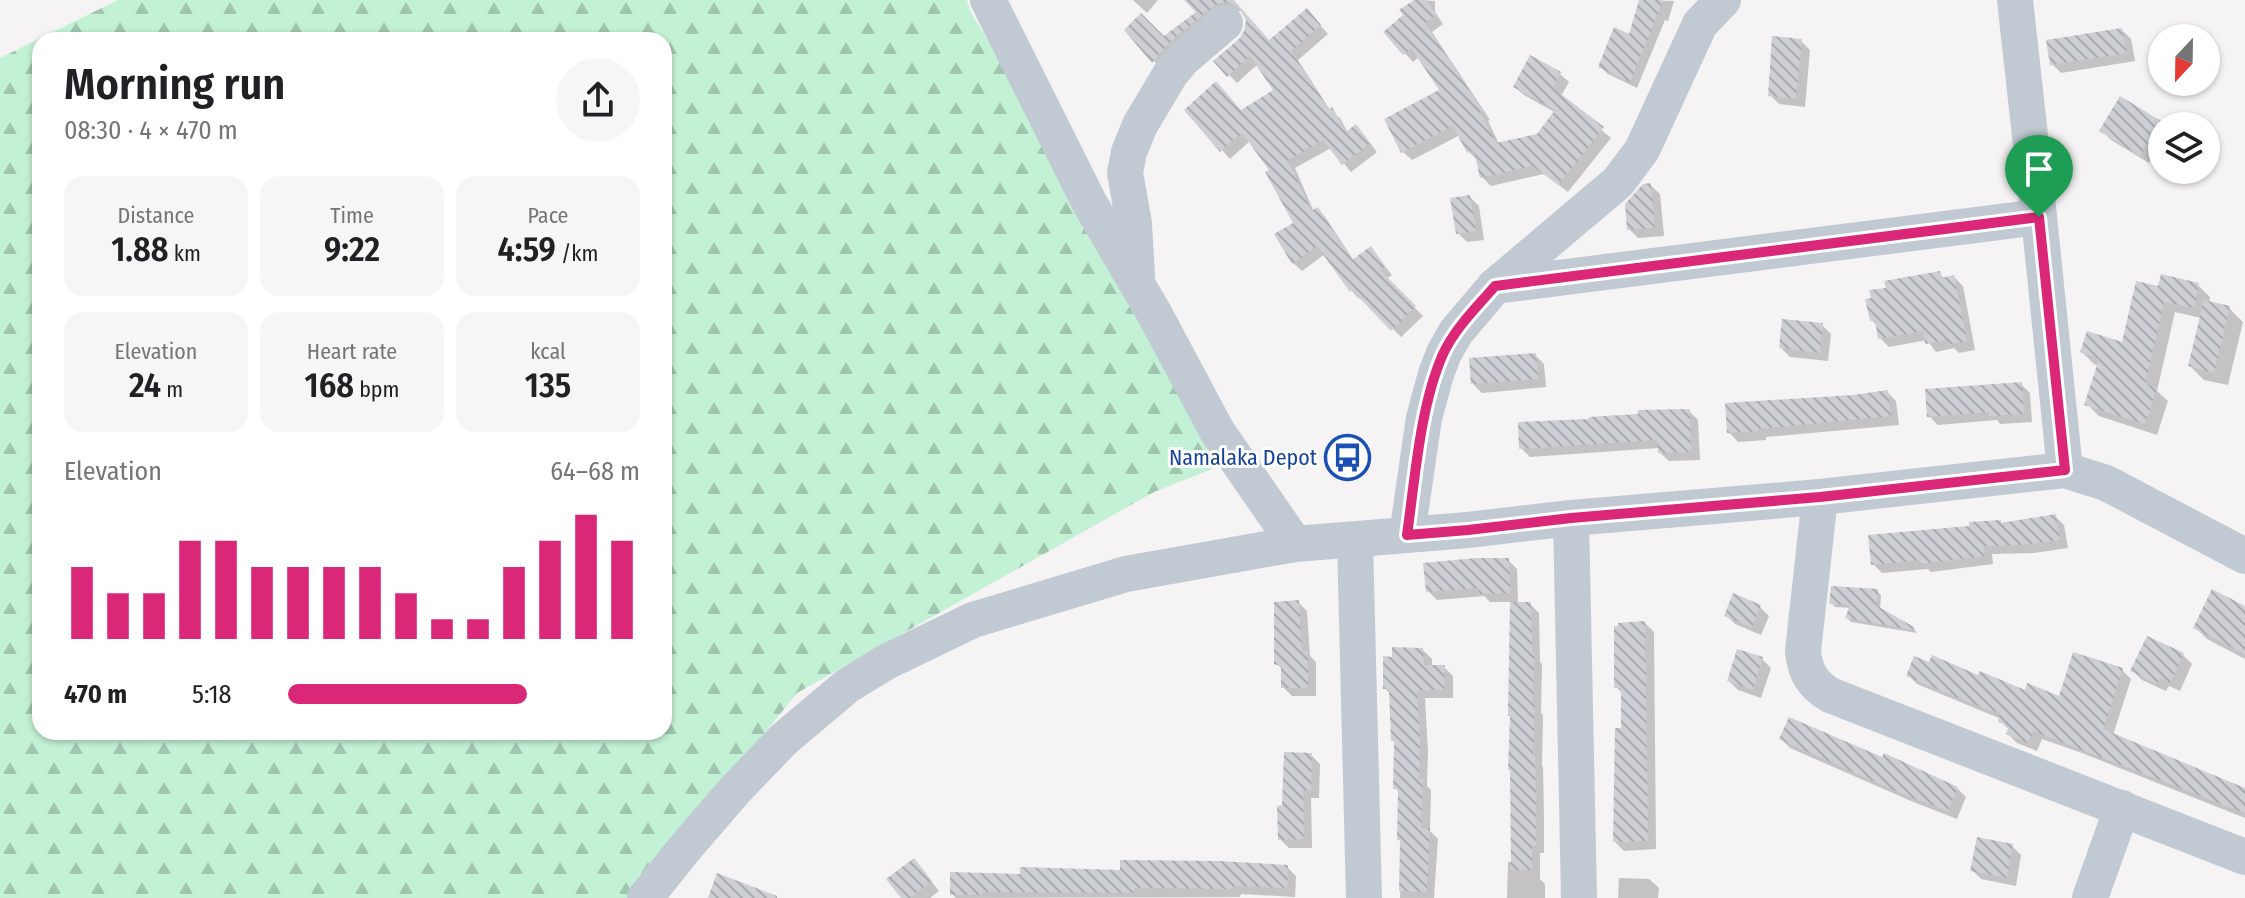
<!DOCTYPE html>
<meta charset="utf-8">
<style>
body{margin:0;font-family:"Fira Sans Condensed",sans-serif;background:#f6f6f6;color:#202124;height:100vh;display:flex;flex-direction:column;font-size:30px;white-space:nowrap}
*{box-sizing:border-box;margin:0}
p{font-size:26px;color:#757577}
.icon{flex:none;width:44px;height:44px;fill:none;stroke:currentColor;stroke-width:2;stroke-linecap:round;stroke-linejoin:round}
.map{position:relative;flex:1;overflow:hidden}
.panel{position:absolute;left:32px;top:32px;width:640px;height:708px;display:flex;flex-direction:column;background:#fff;border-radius:24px;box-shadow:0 2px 6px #0004}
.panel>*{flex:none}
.needle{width:52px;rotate:202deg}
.fabs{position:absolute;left:2148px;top:24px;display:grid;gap:16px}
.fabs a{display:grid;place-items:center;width:72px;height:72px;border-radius:50%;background:#fff;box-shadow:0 2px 6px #0004;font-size:40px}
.pin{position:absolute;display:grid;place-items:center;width:68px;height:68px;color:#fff;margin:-82px -34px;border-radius:50% 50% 50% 0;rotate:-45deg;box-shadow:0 0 8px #0007}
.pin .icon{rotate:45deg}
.round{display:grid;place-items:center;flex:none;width:84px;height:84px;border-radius:42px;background:#f6f6f6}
.headline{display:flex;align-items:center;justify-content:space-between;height:136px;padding:0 32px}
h1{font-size:44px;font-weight:600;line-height:60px}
.metrics{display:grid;grid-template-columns:repeat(3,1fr);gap:12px;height:136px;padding:8px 32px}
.metrics div{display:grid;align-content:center;border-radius:20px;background:#f6f6f6;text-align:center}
.metrics b{font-size:34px;font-weight:600}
.metrics small{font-size:22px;font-weight:400}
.metrics p{font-size:22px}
.chart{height:224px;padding:16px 32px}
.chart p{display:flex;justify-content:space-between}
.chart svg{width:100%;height:144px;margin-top:8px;stroke:#db2777;stroke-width:6}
ul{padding:0 32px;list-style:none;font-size:26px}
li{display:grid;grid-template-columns:128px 96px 1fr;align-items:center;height:60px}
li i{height:20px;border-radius:10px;background:#db2777}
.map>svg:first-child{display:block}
.forest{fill:url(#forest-firs);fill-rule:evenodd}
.shadow{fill:#0003}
.building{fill:url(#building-back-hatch)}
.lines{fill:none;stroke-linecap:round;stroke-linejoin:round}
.minor{stroke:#c1cad2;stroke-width:36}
.route-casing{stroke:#fff;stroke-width:16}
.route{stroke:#db2777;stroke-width:10}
.labels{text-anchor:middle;stroke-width:6;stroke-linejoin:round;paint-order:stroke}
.transit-label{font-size:22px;fill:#164399;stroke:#fff;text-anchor:end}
</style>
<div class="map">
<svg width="2245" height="898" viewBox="0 0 2245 898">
<defs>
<pattern id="forest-firs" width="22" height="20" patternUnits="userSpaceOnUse" patternTransform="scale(2)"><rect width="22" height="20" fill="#c3f1d5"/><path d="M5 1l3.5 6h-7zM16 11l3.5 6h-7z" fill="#a0c6b0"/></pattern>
<pattern id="building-back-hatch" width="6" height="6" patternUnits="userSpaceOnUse" patternTransform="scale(2)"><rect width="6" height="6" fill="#cdcfd5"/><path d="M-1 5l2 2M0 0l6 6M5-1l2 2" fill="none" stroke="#a8abb0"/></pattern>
</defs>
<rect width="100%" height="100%" fill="#f5f3f3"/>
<path class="forest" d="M118,0H967L970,11L1245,456L1154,492L797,693L631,898H0V58ZM40,40H664V732H40Z"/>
<g class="shadow">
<polygon points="1133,0 1158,0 1147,13"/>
<polygon points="1187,0 1231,0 1242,11 1231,10 1162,70 1127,30 1164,39 1199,12"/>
<polygon points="1417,0 1435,1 1435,12 1443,24 1432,32 1490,120 1488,121 1499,144 1539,135 1556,113 1524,95 1515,87 1531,58 1560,74 1569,82 1561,96 1611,138 1568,192 1544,174 1491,186 1482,177 1479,162 1469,152 1460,135 1412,160 1403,152 1441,91 1419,57 1413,62 1386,33 1405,15"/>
<polygon points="1641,0 1674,1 1668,21 1665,20 1637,88 1608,74 1600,67 1631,36"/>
<polygon points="1315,19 1328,34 1298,60 1330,110 1340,118 1348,133 1364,135 1377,152 1351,172 1331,148 1295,168 1314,212 1318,209 1326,218 1354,261 1371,249 1392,275 1386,279 1423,316 1401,337 1361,297 1359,299 1351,290 1325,254 1302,271 1293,263 1277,235 1296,223 1272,171 1250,141 1230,159 1222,150 1241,112 1276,91 1258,64 1237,83 1216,61 1270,42"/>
<polygon points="2122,30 2131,39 2135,61 2061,73 2052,64"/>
<polygon points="1801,41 1810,50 1805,107 1779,104 1770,95"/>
<polygon points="2160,122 2163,126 2162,142 2149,163 2111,140 2102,131"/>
<polygon points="1650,185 1660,194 1664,236 1638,238 1629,229"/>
<polygon points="1470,197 1479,206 1484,240 1467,242 1458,233"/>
<polygon points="1939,273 1945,279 1954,277 1963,286 1975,350 1959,353 1954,348 1936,352 1927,340 1889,347 1880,338 1878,327 1872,320"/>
<polygon points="2198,285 2210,297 2209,303 2229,308 2243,322 2228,385 2204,380 2190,366 2201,318 2175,312 2157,391 2168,401 2157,435 2099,416 2087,404 2099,366 2094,364 2082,352 2123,344 2159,289"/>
<polygon points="1822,325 1831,334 1828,361 1790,357 1781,348"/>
<polygon points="1535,355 1544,364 1546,387 1482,393 1473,384"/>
<polygon points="2021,384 2030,393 2032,422 2000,424 1997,420 1938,425 1929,416"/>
<polygon points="1887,392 1896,401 1899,425 1766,437 1766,440 1738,442 1729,432 1853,397"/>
<polygon points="1689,411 1698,420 1700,460 1669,461 1659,452 1659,448 1530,457 1521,448"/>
<polygon points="2055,516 2064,525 2068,548 2034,553 1992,554 1993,564 1931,572 1928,569 1882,573 1873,564 1971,527"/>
<polygon points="1508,560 1517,569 1518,604 1530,604 1539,613 1540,662 1542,664 1541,713 1543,715 1542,766 1543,767 1544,818 1544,853 1540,853 1540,879 1545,884 1545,898 1507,898 1508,862 1512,862 1510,715 1512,602 1490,602 1484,596 1437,600 1428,591"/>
<polygon points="1877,591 1881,595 1880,610 1913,628 1917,633 1851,622 1847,618 1851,608 1835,607 1831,603"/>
<polygon points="1298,602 1307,611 1310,656 1316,662 1316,696 1292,696 1283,687 1283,670 1276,663"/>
<polygon points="1760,607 1769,616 1761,635 1735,624 1726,615"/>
<polygon points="2245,608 2245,659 2207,639 2195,627"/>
<polygon points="1645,623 1654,632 1656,849 1624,851 1615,842 1623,730 1623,694 1616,687"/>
<polygon points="2148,639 2183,655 2192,664 2180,691 2169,686 2166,691 2142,680 2133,671"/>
<polygon points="1423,650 1432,659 1432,667 1444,667 1453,676 1453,698 1425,698 1428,751 1427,786 1431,790 1430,831 1438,839 1434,898 1400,898 1402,842 1399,839 1400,793 1395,788 1396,744 1393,741 1391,695 1385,688 1394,659"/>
<polygon points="1762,659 1771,668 1761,698 1738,690 1729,681"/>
<polygon points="2122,670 2131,679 2113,735 2245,791 2245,818 2082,753 2042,739 2037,751 2017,743 2008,734 2010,730 2000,721 2001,719 1917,684 1908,675 1979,678 2026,692 2060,699"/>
<polygon points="1781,739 1957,788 1966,797 1957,819 1911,801 1790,748"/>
<polygon points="1311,755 1320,764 1319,798 1311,798 1312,848 1289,848 1280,839 1284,807"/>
<polygon points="2012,846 2021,855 2016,886 1981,879 1972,870"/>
<polygon points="1287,867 1296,876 1295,897 1241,894 1240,897 956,898 952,894 1022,876"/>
<polygon points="922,869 939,891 930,898 904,898"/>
<polygon points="1619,878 1649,879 1659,888 1658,898 1618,898"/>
</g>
<g class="building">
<polygon points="1184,0 1234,0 1269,40 1307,8 1321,25 1291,51 1329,109 1332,107 1346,132 1356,124 1370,143 1342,165 1323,140 1288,160 1311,211 1318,207 1352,260 1371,246 1385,266 1380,270 1416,306 1391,331 1352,290 1350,292 1317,246 1292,264 1274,234 1293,223 1265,172 1269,170 1242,133 1220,152 1184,110 1216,81 1241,110 1273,90 1250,56 1227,77 1213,61 1239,39 1244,31 1246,20 1240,9 1233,4 1222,2 1212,7 1170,42 1152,63 1124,30 1141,13 1164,36 1196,12"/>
<polygon points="1414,0 1426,0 1436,15 1425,23 1483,111 1480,112 1496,143 1537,134 1555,110 1513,87 1530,55 1561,72 1553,88 1604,127 1558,185 1533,166 1480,178 1474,150 1467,153 1453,126 1401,153 1384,119 1439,90 1411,48 1403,55 1383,32 1403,15 1399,10"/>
<polygon points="1639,0 1663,0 1630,82 1598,67 1614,27 1629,34"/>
<polygon points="2122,28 2127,53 2050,65 2046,40"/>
<polygon points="1772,36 1802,39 1796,99 1768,96"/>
<polygon points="2120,96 2161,121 2140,156 2099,131"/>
<polygon points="1651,183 1655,228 1627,230 1625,204 1643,184"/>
<polygon points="1470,195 1476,231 1456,234 1450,198"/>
<polygon points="1940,271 1941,278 1954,275 1967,341 1948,345 1947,340 1925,344 1923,331 1878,339 1875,320 1870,321 1865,299 1871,298 1869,290 1886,288 1884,281"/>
<polygon points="2161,274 2199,283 2194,308 2164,302 2145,384 2157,388 2145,424 2084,405 2099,359 2080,352 2087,331 2122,342 2136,281 2158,286"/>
<polygon points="2204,300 2230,306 2214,373 2188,366"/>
<polygon points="1782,319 1823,323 1820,353 1779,348"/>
<polygon points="1536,353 1538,379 1471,384 1469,358"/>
<polygon points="2022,382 2024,414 1989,416 1989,412 1927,417 1925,389"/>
<polygon points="1888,390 1891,416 1758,429 1758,431 1727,433 1725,403 1853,395"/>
<polygon points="1690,409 1691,452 1658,453 1657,440 1519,449 1518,422 1589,419 1589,417 1638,414 1638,410"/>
<polygon points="2056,514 2060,540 2024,545 1984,546 1985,556 1920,564 1919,560 1871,565 1868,535 1969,526 1969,522 2001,520 2001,523"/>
<polygon points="1476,558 1509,558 1510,593 1479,594 1479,588 1426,592 1423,563"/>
<polygon points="1831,586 1878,589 1877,606 1914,627 1913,630 1845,618 1850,605 1829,604"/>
<polygon points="2212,589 2245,606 2245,654 2193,628"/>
<polygon points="1733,593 1761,605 1752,627 1724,616"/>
<polygon points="1299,600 1302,651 1308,651 1308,688 1281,688 1281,666 1274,664 1274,602"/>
<polygon points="1510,602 1531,602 1532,652 1534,653 1533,704 1535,704 1533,756 1535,756 1536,807 1536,845 1532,845 1532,870 1511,870 1510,770 1508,770 1510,716 1508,716"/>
<polygon points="1645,621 1648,841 1613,842 1615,728 1621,728 1621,688 1614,688 1614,626 1618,626 1618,623"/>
<polygon points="2147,636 2184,653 2170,683 2160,678 2157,684 2130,671"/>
<polygon points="1392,647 1423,648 1424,665 1445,665 1444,690 1417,690 1420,740 1419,779 1423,779 1421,828 1430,828 1427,892 1399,891 1400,840 1397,840 1398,789 1393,789 1394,741 1391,741 1389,689 1383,689 1383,656 1392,657"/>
<polygon points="1737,649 1763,657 1753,690 1727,681"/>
<polygon points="2073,652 2123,668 2103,729 2245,788 2245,813 2033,731 2028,743 2006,734 2009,726 1998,722 2000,712 1990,711 1906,676 1914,656 1929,662 1932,655 1978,675 1980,671 2025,690 2027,683 2059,696"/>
<polygon points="1789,717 1882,757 1884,753 1958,787 1948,811 1900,793 1779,739"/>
<polygon points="1284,752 1312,753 1311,790 1303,790 1304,839 1278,840 1277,806 1282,805"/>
<polygon points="1977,837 2013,844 2007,878 1970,871"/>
<polygon points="914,858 932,881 910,898 901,898 886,879"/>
<polygon points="1120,860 1219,861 1288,865 1287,888 1232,886 1232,889 1134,888 1134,893 982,892 982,895 950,895 950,872 1020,874 1020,867 1120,870"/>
<polygon points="717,873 777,896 777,898 708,898"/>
</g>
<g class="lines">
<g class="minor">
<polyline points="988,0 1089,202 1154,313 1217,431 1295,544"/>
<polyline points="2015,0 2039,217 2065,470"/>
<polyline points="1137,276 1134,224 1125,173 1129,152 1140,125 1171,73 1184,58 1225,23"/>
<polyline points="1495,286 2039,217"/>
<path d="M1820,497L1803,651C1805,672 1812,684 1830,695L2245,857"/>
<polyline points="1571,518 1579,898"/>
<polyline points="1407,535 1424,418 1436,374 1444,353 1456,332 1495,286 1618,182 1642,150 1700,24 1723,0"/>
<polyline points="1355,541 1364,898"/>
<polyline points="645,898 685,848 735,790 783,740 847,686 886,662 973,620 1126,574 1295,544 1468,530 1571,518 1820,497 2065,470 2106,483 2245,556"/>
<polyline points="2090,898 2122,808"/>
</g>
</g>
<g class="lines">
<defs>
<path id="route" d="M2039,217L2065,470L1820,497L1571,518L1468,530L1407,535C1415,479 1420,406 1443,354C1455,328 1477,307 1495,286Z"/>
</defs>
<use href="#route" class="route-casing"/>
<use href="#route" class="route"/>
</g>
<defs>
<symbol id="bus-ring" viewBox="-11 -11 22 22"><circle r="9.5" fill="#fff" stroke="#1a4fb4" stroke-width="1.5"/><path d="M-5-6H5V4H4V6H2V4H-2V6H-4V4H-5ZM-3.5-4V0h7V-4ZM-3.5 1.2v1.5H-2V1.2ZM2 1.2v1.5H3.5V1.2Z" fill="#1a4fb4"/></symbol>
</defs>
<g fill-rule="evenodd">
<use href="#bus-ring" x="1322" y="432" width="51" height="51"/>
</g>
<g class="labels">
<g class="transit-label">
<text x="1317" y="465">Namalaka Depot</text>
</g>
</g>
</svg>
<div class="fabs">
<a><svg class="needle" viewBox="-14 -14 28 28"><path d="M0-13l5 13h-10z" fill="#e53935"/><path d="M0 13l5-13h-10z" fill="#757577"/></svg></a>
<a><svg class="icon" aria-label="layers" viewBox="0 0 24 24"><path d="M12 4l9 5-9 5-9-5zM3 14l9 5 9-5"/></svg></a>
</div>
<div class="pin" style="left:2039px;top:217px;background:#1e9e55"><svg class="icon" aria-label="arrive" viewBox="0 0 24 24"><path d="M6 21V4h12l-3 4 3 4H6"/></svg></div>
<section class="panel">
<div class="headline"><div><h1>Morning run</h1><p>08:30 · 4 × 470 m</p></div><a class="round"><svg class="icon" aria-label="share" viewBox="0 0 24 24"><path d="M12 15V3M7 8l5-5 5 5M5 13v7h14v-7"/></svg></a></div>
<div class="metrics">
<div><p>Distance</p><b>1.88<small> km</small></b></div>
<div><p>Time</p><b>9:22</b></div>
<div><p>Pace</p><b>4:59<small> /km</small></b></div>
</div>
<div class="metrics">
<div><p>Elevation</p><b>24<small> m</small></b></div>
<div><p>Heart rate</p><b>168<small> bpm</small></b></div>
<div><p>kcal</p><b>135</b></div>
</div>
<div class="chart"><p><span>Elevation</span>64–68 m</p>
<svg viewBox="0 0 160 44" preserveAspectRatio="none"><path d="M5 44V22M15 44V30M25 44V30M35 44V14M45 44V14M55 44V22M65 44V22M75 44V22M85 44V22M95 44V30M105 44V38M115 44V38M125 44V22M135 44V14M145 44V6M155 44V14"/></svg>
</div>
<ul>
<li><b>470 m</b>5:18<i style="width:68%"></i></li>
</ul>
</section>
</div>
